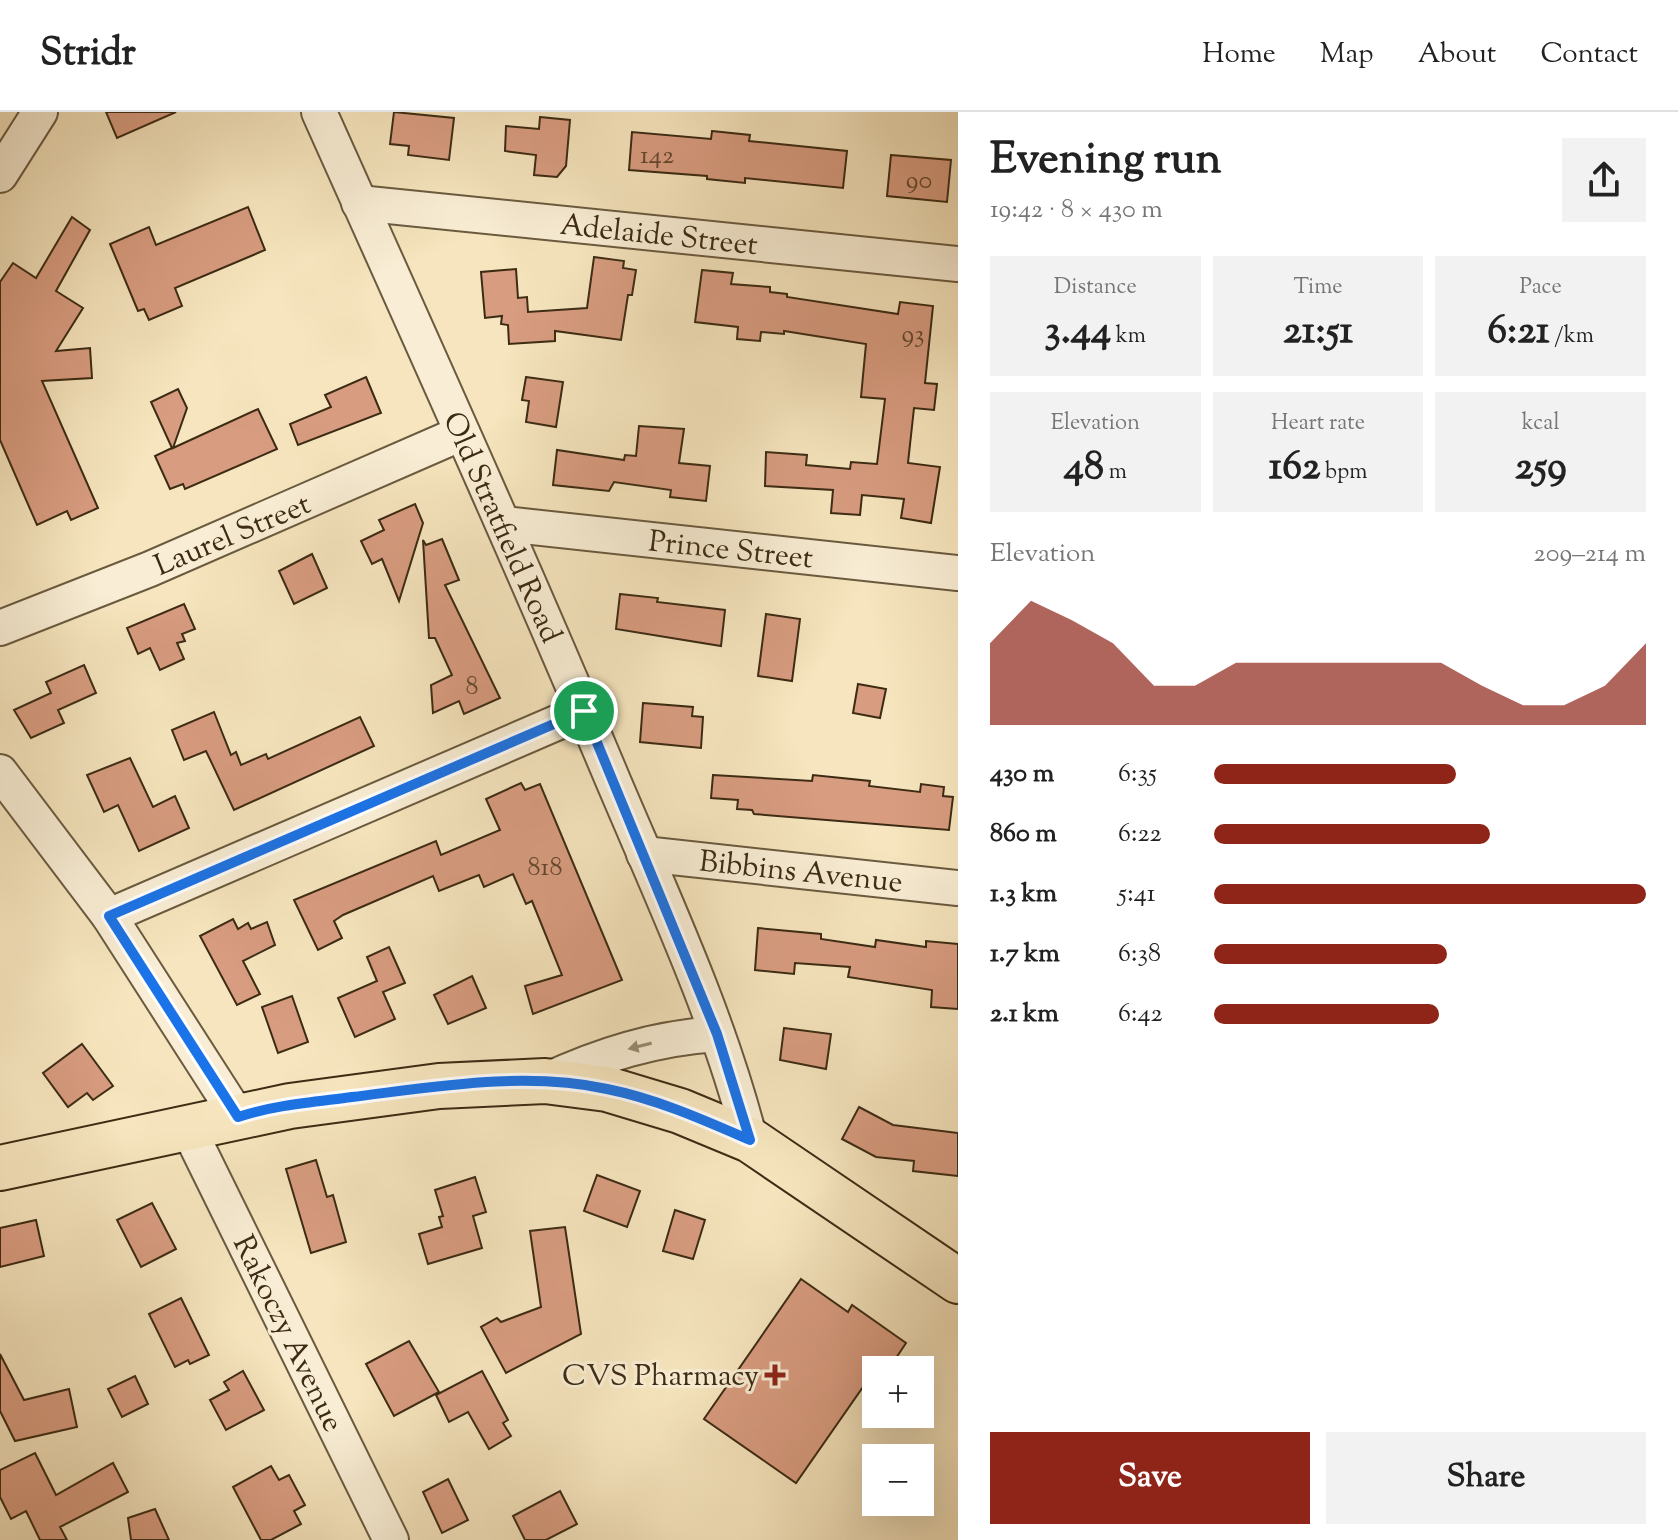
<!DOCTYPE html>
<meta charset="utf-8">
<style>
body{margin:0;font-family:"Sorts Mill Goudy",serif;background:#f2f2f2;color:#222;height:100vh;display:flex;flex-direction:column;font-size:30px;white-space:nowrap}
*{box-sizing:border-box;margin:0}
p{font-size:26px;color:#767676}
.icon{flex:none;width:44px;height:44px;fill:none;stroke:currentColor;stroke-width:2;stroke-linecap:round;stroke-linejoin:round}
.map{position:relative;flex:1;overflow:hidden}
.panel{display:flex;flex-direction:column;background:#fff;width:720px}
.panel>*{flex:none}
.controls{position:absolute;left:862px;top:1244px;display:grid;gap:16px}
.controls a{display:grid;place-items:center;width:72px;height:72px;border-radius:0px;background:#fff;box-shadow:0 8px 32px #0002;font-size:40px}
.pin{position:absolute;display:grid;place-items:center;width:68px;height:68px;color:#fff;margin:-34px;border:4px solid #fff;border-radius:50%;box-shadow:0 2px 8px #0007}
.round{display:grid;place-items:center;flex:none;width:84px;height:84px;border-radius:0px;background:#f2f2f2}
.summary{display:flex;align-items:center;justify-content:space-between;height:136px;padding:0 32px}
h1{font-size:44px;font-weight:700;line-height:60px}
.metrics{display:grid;grid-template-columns:repeat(3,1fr);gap:12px;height:136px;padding:8px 32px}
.metrics div{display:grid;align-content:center;border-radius:0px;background:#f2f2f2;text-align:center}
.metrics b{font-size:40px;font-weight:700}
.metrics small{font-size:22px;font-weight:400}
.metrics p{font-size:22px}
.chart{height:224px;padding:16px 32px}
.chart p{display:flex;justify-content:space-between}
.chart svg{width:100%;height:144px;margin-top:8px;fill:#8f2418;opacity:.7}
.button{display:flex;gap:16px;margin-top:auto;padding:16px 32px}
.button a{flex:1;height:92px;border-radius:0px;background:#8f2418;color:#fff;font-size:32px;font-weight:700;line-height:92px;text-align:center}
.button a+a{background:#f2f2f2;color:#222}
ul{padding:0 32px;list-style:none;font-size:26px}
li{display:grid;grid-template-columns:128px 96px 1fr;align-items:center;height:60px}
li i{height:20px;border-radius:10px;background:#8f2418}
header{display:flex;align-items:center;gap:48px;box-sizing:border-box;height:112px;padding:0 40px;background:#fff;border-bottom:2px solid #e0e0e0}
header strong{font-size:38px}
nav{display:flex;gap:44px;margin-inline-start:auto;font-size:28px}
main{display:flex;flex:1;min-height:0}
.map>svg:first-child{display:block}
.building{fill:#d89c80;stroke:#3c2b13;stroke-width:2}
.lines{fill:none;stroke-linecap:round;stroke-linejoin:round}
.minor-casing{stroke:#6a5a3e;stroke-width:38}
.major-casing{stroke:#3c2b13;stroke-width:48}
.minor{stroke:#f9eed5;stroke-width:34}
.major{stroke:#f6e5be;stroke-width:44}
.oneway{fill:#9a8c74}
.route-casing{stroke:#fff;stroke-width:16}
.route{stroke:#1a73e8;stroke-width:10}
.poi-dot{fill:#8f2418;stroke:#f9eed5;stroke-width:3}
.labels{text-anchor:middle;stroke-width:6;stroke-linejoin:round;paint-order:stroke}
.number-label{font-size:26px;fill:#63472e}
.street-label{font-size:30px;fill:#3c2b13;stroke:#f9eed5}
.poi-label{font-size:30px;fill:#3c2b13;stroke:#f9eed5;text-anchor:end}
</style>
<header>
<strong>Stridr</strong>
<nav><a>Home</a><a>Map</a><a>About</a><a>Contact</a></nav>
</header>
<main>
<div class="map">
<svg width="958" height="1428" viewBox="0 0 958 1428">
<rect width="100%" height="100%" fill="#f6e5be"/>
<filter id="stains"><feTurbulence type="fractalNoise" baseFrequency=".0025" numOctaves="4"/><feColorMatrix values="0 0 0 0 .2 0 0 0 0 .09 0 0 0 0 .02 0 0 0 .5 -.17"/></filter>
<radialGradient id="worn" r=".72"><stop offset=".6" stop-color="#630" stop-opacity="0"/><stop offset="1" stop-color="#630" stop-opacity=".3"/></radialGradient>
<g class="building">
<polygon points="106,0 176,0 117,26"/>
<polygon points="394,0 454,6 449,48 408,43 409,34 390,32"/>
<polygon points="540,5 570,8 566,54 557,65 534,63 536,43 505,39 506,14 539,17"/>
<polygon points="712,19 750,23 749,29 847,39 843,76 745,66 745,71 707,67 707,64 629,58 632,20 711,27"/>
<polygon points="891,43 951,48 947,90 887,84"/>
<polygon points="248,95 265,138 175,176 182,194 149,208 144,197 138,199 110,132 149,115 156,133"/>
<polygon points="72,105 90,118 56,179 83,196 56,239 90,236 92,266 42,269 98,396 71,408 67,399 37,413 0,328 0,170 13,151 36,166"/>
<polygon points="594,145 624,149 623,156 636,158 632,183 628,183 621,228 555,219 555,229 509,232 508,213 501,212 502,204 485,206 481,160 516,157 518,186 527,185 528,200 587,196"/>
<polygon points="702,158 733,161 731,172 770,175 770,180 787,182 787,185 898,202 900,190 933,194 925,271 937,272 934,298 914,296 908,351 940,355 931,411 901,406 904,387 862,383 860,403 831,401 833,378 765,374 766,340 807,343 806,353 850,357 851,350 877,352 885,287 861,285 866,232 784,219 784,222 761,220 760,229 737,227 738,215 695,210"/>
<polygon points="366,265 381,301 298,333 290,312 331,295 325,283"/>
<polygon points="526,265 563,270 556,315 526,310 529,289 522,288"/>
<polygon points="178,277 187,296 173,336 258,297 277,337 185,377 183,372 170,377 155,344 172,336 151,290"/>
<polygon points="639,314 684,317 679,351 710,354 706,389 670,385 671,378 614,370 609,379 553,373 557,338 624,348 625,343 636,344"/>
<polygon points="415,392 423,411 399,489 382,447 372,452 361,429 384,418 379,408"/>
<polygon points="442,427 459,468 445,473 500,586 464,602 459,589 433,601 431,573 452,563 435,526 429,526 423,428 426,433"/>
<polygon points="312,442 327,476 294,492 279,459"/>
<polygon points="620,482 658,486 657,490 725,498 721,534 616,517"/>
<polygon points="184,492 195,517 182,522 185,529 177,531 184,547 160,558 150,536 138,542 127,516"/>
<polygon points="766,502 800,507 792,569 758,564"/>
<polygon points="84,553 96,581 58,598 64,611 31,626 14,598 51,581 46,570"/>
<polygon points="858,572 886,577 880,606 853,601"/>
<polygon points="643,591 693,595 692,604 703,605 701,636 640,630"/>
<polygon points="214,600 231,643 236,640 241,653 266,642 268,647 360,605 374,634 234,698 206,639 184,648 172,618"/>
<polygon points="130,646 153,695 175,684 189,716 139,739 118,693 104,700 87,663"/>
<polygon points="713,663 812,669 813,663 870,669 869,674 920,680 921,672 944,675 943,684 953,685 949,718 754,702 752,698 737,697 738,688 711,686"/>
<polygon points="521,671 525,678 540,672 622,868 533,902 525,874 562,863 532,789 526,792 513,762 484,775 479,763 439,779 433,764 343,803 334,809 342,826 318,838 294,788 436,729 441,743 500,718 486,687"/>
<polygon points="233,807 238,817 248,811 251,817 267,810 275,833 243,849 260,882 237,893 200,824"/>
<polygon points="758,816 821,822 821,827 875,835 876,828 926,835 926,829 958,832 958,897 931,895 932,878 848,865 850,855 795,851 794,862 755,858"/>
<polygon points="389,835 405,871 383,880 395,907 355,925 338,886 377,869 367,845"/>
<polygon points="472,864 486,896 448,912 434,883"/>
<polygon points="292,884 308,930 278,941 262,895"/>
<polygon points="784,916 831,922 826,957 780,948"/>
<polygon points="82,932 113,974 93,988 87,981 68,995 43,961"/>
<polygon points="859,995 893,1013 958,1021 958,1064 913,1059 914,1049 876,1045 842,1027"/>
<polygon points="316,1048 327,1085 333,1083 346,1130 311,1141 286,1057"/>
<polygon points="597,1063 640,1079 627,1115 584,1099"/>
<polygon points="475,1065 486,1100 473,1104 482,1136 428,1152 419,1122 442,1115 439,1105 443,1104 435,1078"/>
<polygon points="152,1091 176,1137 141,1155 117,1108"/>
<polygon points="675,1098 705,1108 693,1147 663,1139"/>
<polygon points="36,1108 44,1144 0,1155 0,1116"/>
<polygon points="565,1115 581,1222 506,1261 481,1215 497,1206 501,1210 541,1195 530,1119"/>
<polygon points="801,1167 848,1200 852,1193 906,1231 888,1258 876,1258 876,1285 863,1275 796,1371 704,1307"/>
<polygon points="181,1186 209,1243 190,1252 188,1248 175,1255 149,1202"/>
<polygon points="409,1229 439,1280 394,1304 366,1252"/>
<polygon points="0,1242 24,1288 69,1277 77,1315 15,1329 0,1299"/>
<polygon points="243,1259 264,1298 226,1318 210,1288 229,1278 224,1270"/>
<polygon points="482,1259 508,1308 503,1311 511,1324 489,1337 468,1300 449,1310 436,1283"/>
<polygon points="135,1264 148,1292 122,1305 108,1277"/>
<polygon points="35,1341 56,1383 113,1351 128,1380 60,1415 67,1428 40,1428 26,1399 11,1407 0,1385 0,1358"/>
<polygon points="271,1354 279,1368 289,1363 305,1393 294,1399 301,1412 271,1428 261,1428 233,1375"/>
<polygon points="448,1367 468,1408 442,1421 423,1380"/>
<polygon points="560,1379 577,1412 546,1428 525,1428 513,1404"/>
<polygon points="155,1397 169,1428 131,1428 128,1406"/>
</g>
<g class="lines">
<defs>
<g id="minor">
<path d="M319,0C418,221 518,442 612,666C662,784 718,903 750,1028"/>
<polyline points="0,63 40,0"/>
<polyline points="359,91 958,152"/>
<polyline points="504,412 958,461"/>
<polyline points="0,516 150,457 462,321"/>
<polyline points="0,660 109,804 238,1005"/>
<polyline points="644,742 958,776"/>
<polyline points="109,804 584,599"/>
<path d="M545,969C601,943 655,926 717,922"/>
<polyline points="187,1014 391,1428"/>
</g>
<polyline id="major" points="0,1056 290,994 439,974 545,969 607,977 680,999 750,1028 958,1169"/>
</defs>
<use href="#minor" class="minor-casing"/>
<use href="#major" class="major-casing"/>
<use href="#minor" class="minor"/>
<use href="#major" class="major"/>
</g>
<defs><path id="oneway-solid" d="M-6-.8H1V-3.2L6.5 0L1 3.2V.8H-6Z" transform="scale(2)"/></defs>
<use class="oneway" href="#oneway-solid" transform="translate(640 934) rotate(166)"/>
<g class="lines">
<defs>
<path id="route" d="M584,599L717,922L750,1028C704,1008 657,987 607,977C524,959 434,975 352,985C314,990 274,993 238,1005L109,804Z"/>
</defs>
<use href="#route" class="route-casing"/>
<use href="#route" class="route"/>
</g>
<path class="poi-dot" d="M771 1251h8v8h8v8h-8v8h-8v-8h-8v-8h8z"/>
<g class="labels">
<g class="number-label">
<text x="657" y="51">142</text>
<text x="919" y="76">90</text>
<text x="913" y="230">93</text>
<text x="472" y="582">8</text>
<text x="545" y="763">818</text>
</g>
<g class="street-label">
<text transform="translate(659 122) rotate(6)" y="10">Adelaide Street</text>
<text transform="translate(503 415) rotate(66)" y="10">Old Stratfield Road</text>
<text transform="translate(232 422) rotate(-23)" y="10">Laurel Street</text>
<text transform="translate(731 437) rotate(6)" y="10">Prince Street</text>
<text transform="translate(801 759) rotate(6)" y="10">Bibbins Avenue</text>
<text transform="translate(289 1221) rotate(64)" y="10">Rakoczy Avenue</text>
</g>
<g class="poi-label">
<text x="759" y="1273">CVS Pharmacy</text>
</g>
</g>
<rect width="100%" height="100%" filter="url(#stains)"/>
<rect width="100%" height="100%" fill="url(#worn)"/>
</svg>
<div class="controls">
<a>+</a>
<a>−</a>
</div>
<div class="pin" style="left:584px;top:599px;background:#1e9e55"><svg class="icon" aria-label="arrive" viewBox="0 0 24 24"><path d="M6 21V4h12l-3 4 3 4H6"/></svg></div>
</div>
<section class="panel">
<div class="summary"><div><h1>Evening run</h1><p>19:42 · 8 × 430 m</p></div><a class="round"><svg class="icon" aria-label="share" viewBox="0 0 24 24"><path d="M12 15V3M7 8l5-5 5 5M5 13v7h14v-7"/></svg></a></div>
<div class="metrics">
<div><p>Distance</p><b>3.44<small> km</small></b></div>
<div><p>Time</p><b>21:51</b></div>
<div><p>Pace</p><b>6:21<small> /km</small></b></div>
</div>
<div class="metrics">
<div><p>Elevation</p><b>48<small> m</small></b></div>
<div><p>Heart rate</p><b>162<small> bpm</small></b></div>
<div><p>kcal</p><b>259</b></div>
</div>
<div class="chart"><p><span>Elevation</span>209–214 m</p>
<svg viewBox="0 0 160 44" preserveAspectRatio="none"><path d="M0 44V19L10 6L20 12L30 19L40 32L50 32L60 25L70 25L80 25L90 25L100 25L110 25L120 32L130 38L140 38L150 32L160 19V44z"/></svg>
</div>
<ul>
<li><b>430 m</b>6:35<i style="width:56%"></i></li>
<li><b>860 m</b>6:22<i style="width:64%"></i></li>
<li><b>1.3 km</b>5:41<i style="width:100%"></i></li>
<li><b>1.7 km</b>6:38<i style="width:54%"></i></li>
<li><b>2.1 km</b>6:42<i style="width:52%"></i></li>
</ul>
<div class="button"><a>Save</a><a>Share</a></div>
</section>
</main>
